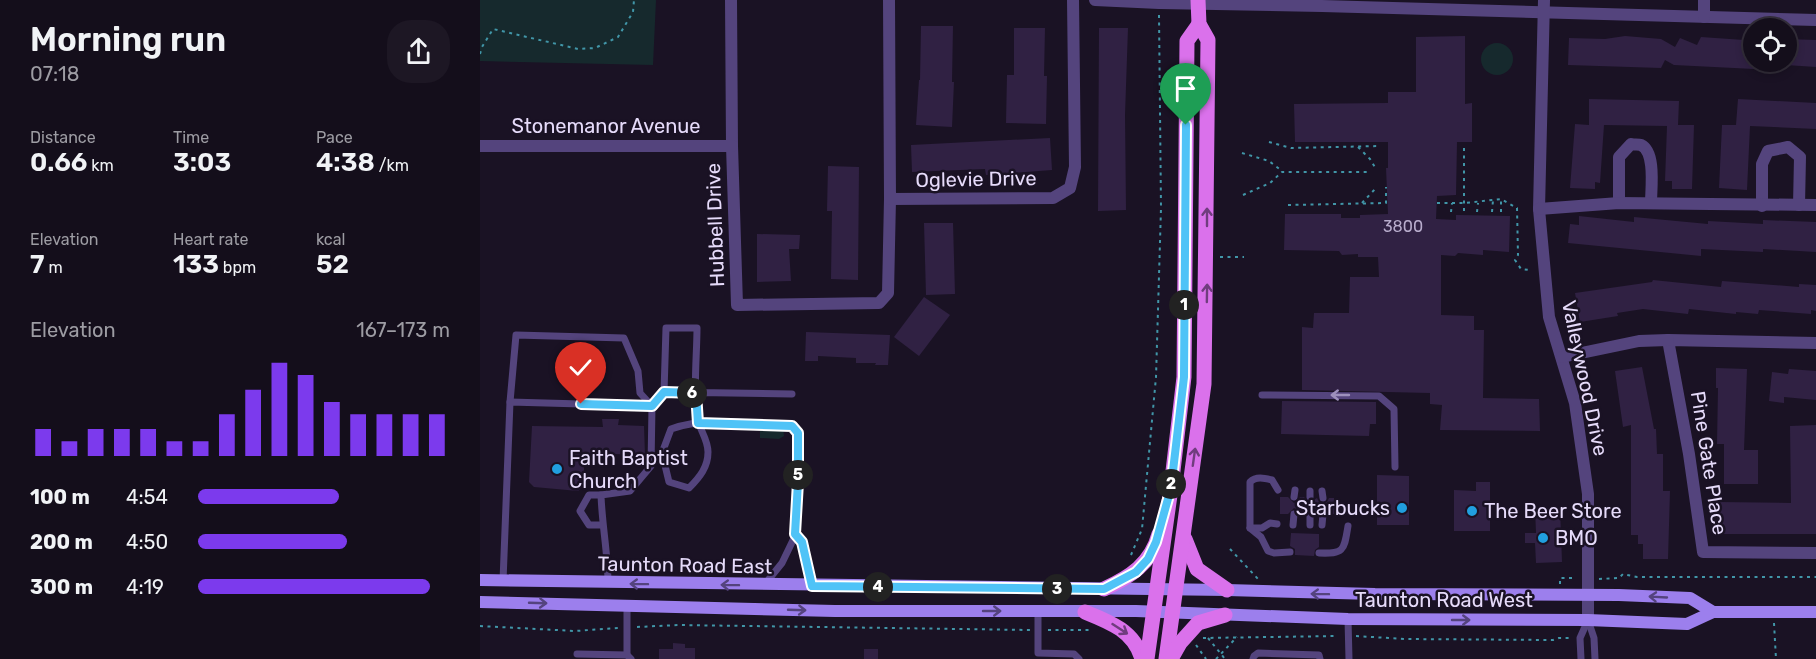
<!DOCTYPE html>
<meta charset="utf-8">
<style>
body{margin:0;font-family:Rubik,sans-serif;background:#1d1724;color:#f1f3f6;height:100vh;display:flex;flex-direction:column;font-size:22px;white-space:nowrap}
*{box-sizing:border-box;margin:0}
p{font-size:20px;color:#9d9ca3}
.icon{flex:none;width:33px;height:33px;fill:none;stroke:currentColor;stroke-width:2;stroke-linecap:round;stroke-linejoin:round}
.map{position:relative;flex:1;overflow:hidden}
.panel{display:flex;flex-direction:column;background:#140e1b;width:480px}
.panel>*{flex:none}
.fabs{position:absolute;left:1263px;top:18px;display:grid;gap:12px}
.fabs a{display:grid;place-items:center;width:54px;height:54px;border-radius:50%;background:#140e1b;box-shadow:0 3px 9px #0003,0 0 0 2px #332e3a;font-size:30px}
.pin{position:absolute;display:grid;place-items:center;width:51px;height:51px;color:#fff;margin:-62px -26px;border-radius:50% 50% 50% 0;rotate:-45deg;box-shadow:0 0 6px #0007}
.pin .icon{rotate:45deg}
.km{position:absolute;width:30px;height:30px;margin:-15px;border-radius:50%;background:#222;color:#fff;font-size:16px;line-height:30px;text-align:center}
.round{display:grid;place-items:center;flex:none;width:63px;height:63px;border-radius:24px;background:#1d1724}
.overview{display:flex;align-items:center;justify-content:space-between;height:102px;padding:0 30px}
h1{font-size:33px;font-weight:600;line-height:45px}
.figures{display:grid;grid-template-columns:repeat(3,1fr);gap:9px;height:102px;padding:6px 30px}
.figures div{display:grid;align-content:center}
.figures b{font-size:26px;font-weight:600}
.figures small{font-size:16px;font-weight:400}
.figures p{font-size:16px}
.chart{height:168px;padding:12px 30px}
.chart p{display:flex;justify-content:space-between}
.chart svg{width:100%;height:108px;margin-top:6px;stroke:#7c3aed;stroke-width:6}
ul{padding:0 30px;list-style:none;font-size:20px}
li{display:grid;grid-template-columns:96px 72px 1fr;align-items:center;height:45px}
li i{height:15px;border-radius:8px;background:#7c3aed}
main{display:flex;flex:1;min-height:0}
.map>svg:first-child{display:block}
.green{fill:#16292d}
.building{fill:#302143}
.lines{fill:none;stroke-linecap:round;stroke-linejoin:round}
.path{stroke:#4196a8;stroke-width:2;stroke-dasharray:3 4.5;stroke-linecap:butt}
.service{stroke:#54447d;stroke-width:7}
.minor{stroke:#54447d;stroke-width:12}
.secondary{stroke:#9c7fed;stroke-width:12}
.primary{stroke:#da71eb;stroke-width:15}
.oneway{stroke:#703d7e}
.oneway2{stroke:#9d90bc}
.oneway3{stroke:#54437e}
.route-casing{stroke:#fff;stroke-width:12}
.route{stroke:#4fc3f7;stroke-width:8}
.poi-dot{fill:#219fdf;stroke:#1a1224;stroke-width:2}
.labels{text-anchor:middle;stroke-width:5;stroke-linejoin:round;paint-order:stroke}
.number-label{font-size:16px;fill:#b8accc}
.street-label{font-size:20px;fill:#e6dbfa;stroke:#1a1224}
.poi-label{font-size:20px;fill:#e6dbfa;stroke:#1a1224;text-anchor:start}
</style>
<main>
<section class="panel">
<div class="overview"><div><h1>Morning run</h1><p>07:18</p></div><a class="round"><svg class="icon" aria-label="share" viewBox="0 0 24 24"><path d="M12 15V3M7 8l5-5 5 5M5 13v7h14v-7"/></svg></a></div>
<div class="figures">
<div><p>Distance</p><b>0.66<small> km</small></b></div>
<div><p>Time</p><b>3:03</b></div>
<div><p>Pace</p><b>4:38<small> /km</small></b></div>
</div>
<div class="figures">
<div><p>Elevation</p><b>7<small> m</small></b></div>
<div><p>Heart rate</p><b>133<small> bpm</small></b></div>
<div><p>kcal</p><b>52</b></div>
</div>
<div class="chart"><p><span>Elevation</span>167–173 m</p>
<svg viewBox="0 0 160 44" preserveAspectRatio="none"><path d="M5 44V33M15 44V38M25 44V33M35 44V33M45 44V33M55 44V38M65 44V38M75 44V27M85 44V17M95 44V6M105 44V11M115 44V22M125 44V27M135 44V27M145 44V27M155 44V27"/></svg>
</div>
<ul>
<li><b>100 m</b>4:54<i style="width:56%"></i></li>
<li><b>200 m</b>4:50<i style="width:59%"></i></li>
<li><b>300 m</b>4:19<i style="width:92%"></i></li>
</ul>
</section>
<div class="map">
<svg width="1336" height="659" viewBox="0 0 1336 659">
<rect width="100%" height="100%" fill="#1a1224"/>
<g class="green">
<polygon points="0,0 176,0 173,65 0,61"/>
<circle cx="1017" cy="59" r="16"/>
<polygon points="283,425 303,427 304,436 299,439 280,438 280,428"/>
</g>
<g class="building">
<polygon points="441,26 473,26 472,82 474,82 472,127 436,125 439,80 440,80"/>
<polygon points="534,28 565,28 564,76 567,76 566,124 526,123 527,75 534,75"/>
<polygon points="619,28 648,28 645,115 646,210 618,211"/>
<polygon points="985,36 985,104 992,103 992,142 977,142 976,195 957,196 956,219 976,220 976,215 1030,216 1029,252 1003,250 1003,255 978,253 975,256 961,255 961,315 994,316 994,330 1004,330 1003,398 1059,399 1060,431 960,430 962,405 950,404 950,393 822,390 822,327 833,328 834,313 869,313 870,277 899,277 898,257 878,257 878,254 862,255 859,251 804,250 805,214 861,214 861,218 880,218 880,215 908,214 906,168 908,168 908,142 815,142 814,104 908,103 908,92 936,92 936,37"/>
<polygon points="1145,36 1181,39 1195,47 1200,38 1217,45 1221,37 1264,40 1264,37 1274,37 1274,69 1194,65 1185,60 1181,68 1088,65 1089,38 1125,39"/>
<polygon points="1306,39 1336,40 1336,67 1306,65"/>
<polygon points="1109,99 1199,101 1198,125 1214,125 1212,189 1192,189 1192,181 1185,181 1187,126 1124,125 1120,183 1115,182 1115,189 1090,188 1095,124 1109,125"/>
<polygon points="1258,99 1336,103 1336,129 1270,126 1267,190 1239,188 1242,125 1256,125"/>
<polygon points="570,138 572,170 506,175 505,169 432,172 431,145"/>
<polygon points="348,166 379,167 378,280 351,279 352,211 347,211"/>
<polygon points="1099,216 1154,222 1154,217 1228,224 1228,221 1283,224 1283,220 1336,222 1336,252 1283,249 1283,252 1221,249 1221,256 1088,243 1090,224 1099,225"/>
<polygon points="444,223 473,223 475,294 446,295"/>
<polygon points="277,234 320,235 319,249 309,249 311,281 277,282"/>
<polygon points="1173,280 1241,287 1242,281 1319,287 1319,284 1336,285 1336,311 1331,310 1331,314 1279,310 1278,314 1256,312 1256,314 1209,309 1208,314 1163,309 1137,313 1138,316 1100,322 1095,293 1172,282"/>
<polygon points="444,297 470,315 439,356 414,337"/>
<polygon points="326,332 410,335 408,365 395,365 396,363 376,363 376,358 338,356 338,361 325,361"/>
<polygon points="1162,367 1174,429 1176,429 1177,454 1183,454 1183,491 1190,491 1188,559 1163,559 1163,544 1158,544 1158,535 1151,535 1151,425 1143,427 1135,371"/>
<polygon points="1236,368 1267,369 1264,450 1278,450 1278,484 1244,484 1244,444 1237,444 1238,388 1236,388"/>
<polygon points="1309,369 1336,371 1336,400 1304,397 1304,403 1289,401 1292,372 1308,374"/>
<polygon points="802,401 896,402 896,424 890,424 889,436 801,434"/>
<polygon points="122,419 139,419 138,425 164,426 165,455 104,453 104,486 98,491 54,487 49,482 52,426 123,427"/>
<polygon points="1336,425 1336,534 1237,534 1237,502 1311,503 1310,426"/>
<polygon points="897,475 929,476 929,525 897,525"/>
<polygon points="996,482 1010,482 1010,531 974,531 974,490 996,491"/>
<polygon points="800,497 808,497 814,503 818,501 820,497 824,497 829,503 837,498 839,502 843,504 847,502 849,498 854,498 854,514 849,514 847,510 843,508 839,510 837,514 831,508 827,509 824,514 820,514 818,510 814,508 808,514 800,514"/>
<polygon points="1055,508 1080,508 1082,562 1056,563 1055,543 1045,543 1045,533 1056,533"/>
<polygon points="811,533 839,534 839,547 835,550 834,556 815,555 815,549 810,546"/>
<polygon points="193,643 205,644 205,648 215,648 215,659 179,659 179,649 193,649"/>
<rect x="384" y="649" width="14" height="10"/>
</g>
<g class="lines">
<g class="path">
<polyline points="0,54 2,47 13,29 98,49 115,48 138,37 153,12 154,0"/>
<polyline points="789,142 811,148 900,146"/>
<polyline points="878,147 890,159 896,169"/>
<polyline points="984,148 984,212"/>
<polyline points="762,153 789,161 802,171"/>
<polyline points="763,195 790,183 802,172 888,172"/>
<polyline points="882,203 896,188"/>
<polyline points="957,203 985,203 1021,199 1037,208 1038,255 1035,260 1041,269 1049,270"/>
<polyline points="808,205 906,203 906,187"/>
<polyline points="971,212 972,203"/>
<polyline points="997,212 998,203"/>
<polyline points="1012,212 1013,200"/>
<polyline points="1021,212 1021,200"/>
<polyline points="740,257 764,257"/>
<polyline points="750,549 779,580"/>
<polyline points="651,555 662,529 676,377 681,208 679,15"/>
<polyline points="1119,579 1139,578 1143,574 1157,577 1336,577"/>
<polyline points="1080,584 1080,578 1095,578"/>
<polyline points="1294,623 1296,659"/>
<polyline points="0,626 95,631 139,628"/>
<polyline points="157,627 198,625 550,630"/>
<polyline points="568,630 613,630"/>
<polyline points="876,636 924,639 1073,640 1079,638 1092,638"/>
<polyline points="723,638 858,636"/>
<polyline points="728,638 745,659"/>
<polyline points="716,645 726,659"/>
<polyline points="736,659 757,637"/>
</g>
<g class="service">
<polyline points="782,395 899,396 914,409 915,467"/>
<polyline points="30,402 36,335 144,338 158,371 160,393 172,406 184,392"/>
<polyline points="830,491 830,497"/>
<polyline points="842,491 843,498"/>
<polyline points="121,495 109,495 100,511 109,525 122,525"/>
<polyline points="814,497 815,490"/>
<path d="M797,524L790,523L782,528H770V482C776,476 784,478 792,480L798,490"/>
<polyline points="813,525 814,514"/>
<polyline points="830,525 830,514"/>
<polyline points="842,525 843,514"/>
<polyline points="770,528 781,537 788,551 794,553 810,552"/>
<polyline points="316,534 322,542 332,585"/>
<path d="M839,553C865,554 864,550 868,526"/>
<path d="M23,581L30,402L172,406L171,466L150,491L121,495C122,525 128,554 128,583"/>
<path d="M285,584L302,563L316,534L318,482V433L312,426C275,424 225,416 191,429L182,453L189,482L209,488C220,477 228,467 228,452C228,439 219,429 217,417C213,392 217,354 217,328H186L184,392L312,394"/>
<polyline points="147,606 147,655"/>
<polyline points="558,611 558,653 594,654 599,659"/>
<polyline points="868,619 869,659"/>
<polyline points="1108,620 1114,638 1115,659"/>
<polyline points="97,654 147,655 151,659"/>
<polyline points="773,659 774,656 778,653 839,655 840,659"/>
<polyline points="1101,659 1100,638 1108,620"/>
</g>
<g class="minor">
<polyline points="251,0 252,146 257,305 399,303 408,293 410,199"/>
<polyline points="409,0 410,199 573,198 590,188 595,167 593,0"/>
<polyline points="615,0 679,3 842,6 1336,20"/>
<polyline points="1064,0 1059,209 1069,317 1095,403 1108,494 1108,620"/>
<polyline points="1224,0 1224,17"/>
<polyline points="0,146 252,146"/>
<path d="M1139,203V157L1151,144C1154,145 1158,144 1161,145C1176,152 1171,189 1171,203"/>
<polyline points="1282,206 1282,164 1288,151 1308,147 1320,157 1319,205"/>
<polyline points="1059,209 1139,203 1336,205"/>
<polyline points="1336,343 1188,340 1209,454 1223,552 1336,553"/>
<polyline points="1082,357 1159,341 1188,340"/>
</g>
<g class="secondary">
<polyline points="0,580 747,590 895,594 1139,595 1210,598 1233,612"/>
<polyline points="0,602 355,611 656,611 868,619 1108,620 1207,624 1233,612 1336,612"/>
</g>
<g class="primary">
<polyline points="705,539 717,569 747,590"/>
<path d="M624,589C650,577 671,564 679,534"/>
<path d="M605,612C630,622 654,631 662,659"/>
<polyline points="667,659 691,488 704,377 707,41 719,24"/>
<polyline points="686,659 724,384 728,40 719,24 718,0"/>
<polyline points="691,659 700,643 718,623 745,615"/>
</g>
</g>
<defs><path id="oneway-shaft" d="M-6 0H5M1.5-3L5.5 0L1.5 3" fill="none" stroke-width="1.6" stroke-linecap="round" stroke-linejoin="round" transform="scale(1.5)"/></defs>
<g class="oneway">
<use href="#oneway-shaft" transform="translate(727 217) rotate(-90)"/>
<use href="#oneway-shaft" transform="translate(727 293) rotate(-89)"/>
<use href="#oneway-shaft" transform="translate(714 457) rotate(-82)"/>
<use href="#oneway-shaft" transform="translate(640 629) rotate(33)"/>
</g>
<use class="oneway2" href="#oneway-shaft" transform="translate(860 395) rotate(-180)"/>
<g class="oneway3">
<use href="#oneway-shaft" transform="translate(159 584) rotate(-179)"/>
<use href="#oneway-shaft" transform="translate(250 585) rotate(-179)"/>
<use href="#oneway-shaft" transform="translate(840 594) rotate(-179)"/>
<use href="#oneway-shaft" transform="translate(1178 597) rotate(-177)"/>
<use href="#oneway-shaft" transform="translate(58 603) rotate(2)"/>
<use href="#oneway-shaft" transform="translate(317 610) rotate(2)"/>
<use href="#oneway-shaft" transform="translate(512 611)"/>
<use href="#oneway-shaft" transform="translate(981 620)"/>
</g>
<g class="lines">
<defs>
<polyline id="route" points="101,404 172,406 184,392 216,393 218,423 312,426 318,433 318,482 315,534 322,542 332,586 624,589 656,572 668,559 676,542 691,488 704,377 706,125"/>
</defs>
<use href="#route" class="route-casing"/>
<use href="#route" class="route"/>
</g>
<g class="poi-dot">
<circle cx="77" cy="469" r="6"/>
<circle cx="922" cy="508" r="6"/>
<circle cx="992" cy="511" r="6"/>
<circle cx="1063" cy="538" r="6"/>
</g>
<g class="labels">
<g class="number-label">
<text x="923" y="232">3800</text>
</g>
<g class="street-label">
<text x="126" y="133">Stonemanor Avenue</text>
<text transform="translate(496 179) rotate(-1)" y="7">Oglevie Drive</text>
<text transform="translate(235 225) rotate(-92)" y="7">Hubbell Drive</text>
<text transform="translate(1105 378) rotate(78)" y="7">Valleywood Drive</text>
<text transform="translate(1229 463) rotate(81)" y="7">Pine Gate Place</text>
<text transform="translate(205 565) rotate(1)" y="7">Taunton Road East</text>
<text x="964" y="607">Taunton Road West</text>
</g>
<g class="poi-label">
<text x="89" y="465">Faith Baptist<tspan x="89" dy="23">Church</tspan></text>
<text x="910" y="515" text-anchor="end">Starbucks</text>
<text x="1004" y="518">The Beer Store</text>
<text x="1075" y="545">BMO</text>
</g>
</g>
</svg>
<div class="fabs">
<a><svg class="icon" aria-label="locate" viewBox="0 0 24 24"><circle cx="12" cy="12" r="6"/><path d="M12 2v4M12 18v4M2 12h4M18 12h4"/></svg></a>
</div>
<div class="pin" style="left:706px;top:125px;background:#1e9e55"><svg class="icon" aria-label="arrive" viewBox="0 0 24 24"><path d="M6 21V4h12l-3 4 3 4H6"/></svg></div>
<div class="pin" style="left:101px;top:404px;background:#d93025"><svg class="icon" aria-label="check" viewBox="0 0 24 24"><path d="M5 12l5 5 9-10"/></svg></div>
<b class="km" style="left:704px;top:305px">1</b>
<b class="km" style="left:691px;top:484px">2</b>
<b class="km" style="left:577px;top:589px">3</b>
<b class="km" style="left:398px;top:587px">4</b>
<b class="km" style="left:318px;top:475px">5</b>
<b class="km" style="left:212px;top:393px">6</b>
</div>
</main>
